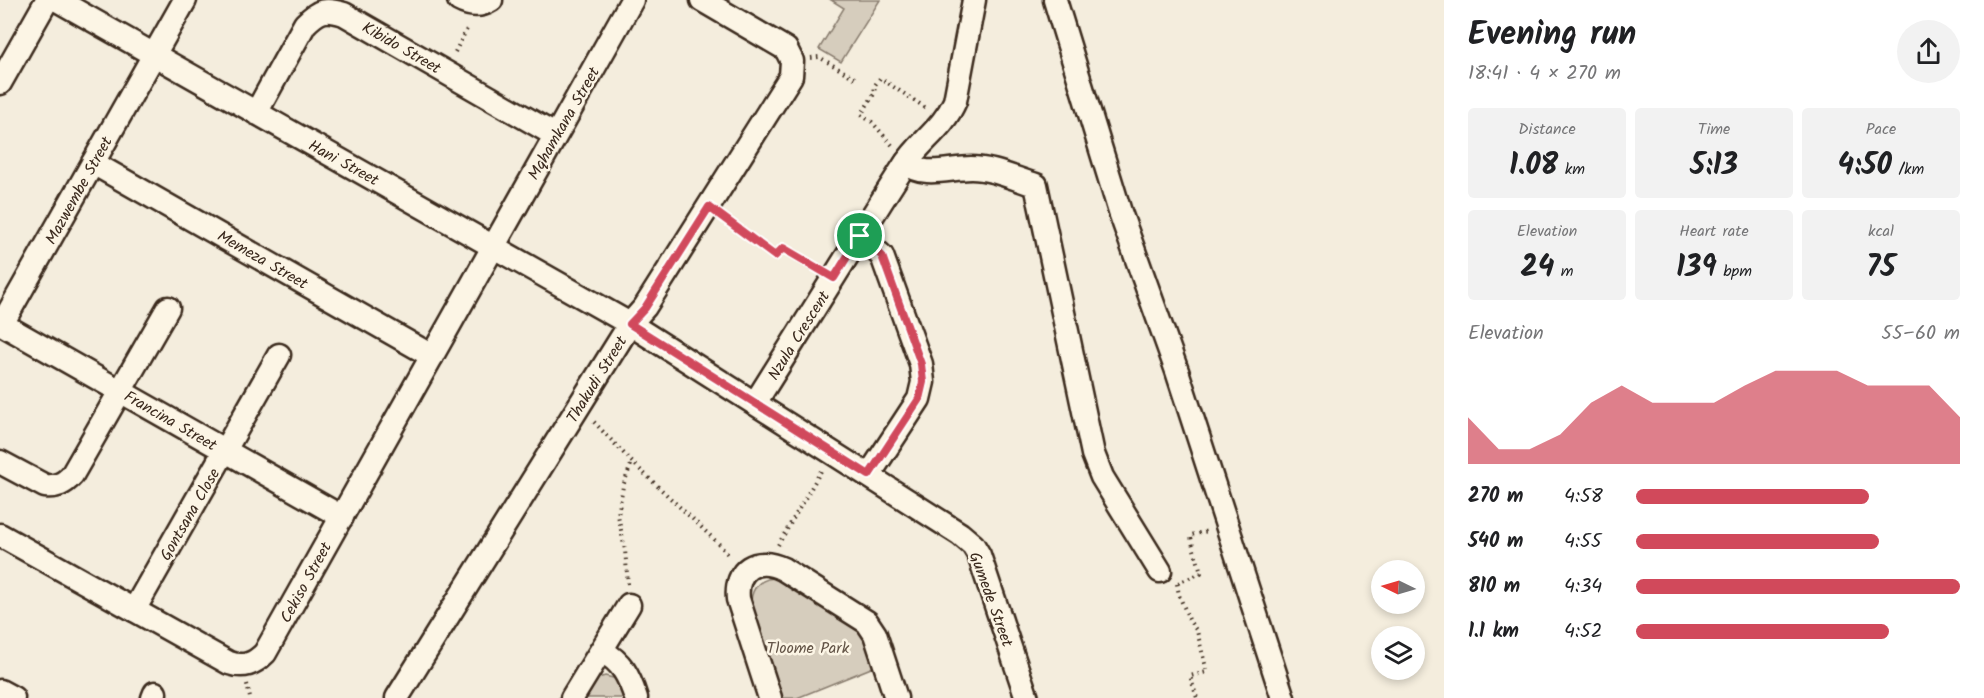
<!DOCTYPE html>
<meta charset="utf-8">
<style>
body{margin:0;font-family:Kalam,sans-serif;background:#f2f2f2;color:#202124;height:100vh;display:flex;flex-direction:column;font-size:22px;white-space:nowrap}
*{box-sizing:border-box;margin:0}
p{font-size:20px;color:#757577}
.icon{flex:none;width:33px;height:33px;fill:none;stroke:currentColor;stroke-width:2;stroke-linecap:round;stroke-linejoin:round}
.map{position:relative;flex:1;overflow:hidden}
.details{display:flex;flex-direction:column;background:#fff;width:540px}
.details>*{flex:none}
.needle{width:39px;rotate:275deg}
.buttons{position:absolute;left:1371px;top:560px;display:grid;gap:12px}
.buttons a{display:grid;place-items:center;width:54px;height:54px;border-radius:50%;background:#fff;box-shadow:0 3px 9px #0003;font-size:30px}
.pin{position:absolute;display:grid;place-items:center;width:51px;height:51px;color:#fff;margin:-26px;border:3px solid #fff;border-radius:50%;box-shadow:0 2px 6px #0007}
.round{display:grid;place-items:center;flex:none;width:63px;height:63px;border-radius:32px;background:#f2f2f2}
.head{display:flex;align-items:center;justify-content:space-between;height:102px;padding:0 24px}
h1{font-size:33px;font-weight:800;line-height:45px}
.figures{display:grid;grid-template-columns:repeat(3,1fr);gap:9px;height:102px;padding:6px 24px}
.figures div{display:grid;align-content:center;border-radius:6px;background:#f2f2f2;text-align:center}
.figures b{font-size:30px;font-weight:800}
.figures small{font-size:16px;font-weight:400}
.figures p{font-size:16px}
.chart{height:168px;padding:12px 24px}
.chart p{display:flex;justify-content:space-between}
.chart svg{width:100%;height:108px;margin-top:6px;fill:#d1495b;opacity:.7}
ul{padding:0 24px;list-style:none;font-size:20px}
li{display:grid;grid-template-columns:96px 72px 1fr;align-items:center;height:45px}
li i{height:15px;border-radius:8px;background:#d1495b}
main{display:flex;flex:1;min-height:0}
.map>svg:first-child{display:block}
.green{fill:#d6cdbd;stroke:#887c6e;stroke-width:1.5}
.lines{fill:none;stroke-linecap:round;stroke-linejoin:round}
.minor-casing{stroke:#3b2a1e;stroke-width:27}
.path{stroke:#3b2a1e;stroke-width:4;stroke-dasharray:1.5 4.5;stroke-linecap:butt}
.minor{stroke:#fcf5e5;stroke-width:22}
.route-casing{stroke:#fff;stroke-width:12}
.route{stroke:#d1495b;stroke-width:8}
.labels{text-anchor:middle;stroke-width:5;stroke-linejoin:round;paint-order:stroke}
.street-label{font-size:16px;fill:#3b2a1e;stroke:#fcf5e5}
.park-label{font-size:16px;fill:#625346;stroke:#fcf5e5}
</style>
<main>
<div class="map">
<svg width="1444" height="698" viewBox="0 0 1444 698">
<rect width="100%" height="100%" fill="#f4eddd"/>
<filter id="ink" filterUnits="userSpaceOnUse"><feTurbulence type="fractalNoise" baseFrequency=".0167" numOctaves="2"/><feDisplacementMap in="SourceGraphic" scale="12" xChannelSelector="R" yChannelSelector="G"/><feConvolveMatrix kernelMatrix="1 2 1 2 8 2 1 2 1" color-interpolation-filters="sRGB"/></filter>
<g filter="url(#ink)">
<g class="green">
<polygon points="831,0 880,0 841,62 819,49 844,8"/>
<path d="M774,578L782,579L861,633L865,638L876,666L797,698H780L751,600C753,586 761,579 774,578Z"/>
<polygon points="605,676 617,679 628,698 580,698 592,680"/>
</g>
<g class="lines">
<defs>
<g id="minor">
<polyline points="57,0 630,324 960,534 973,545 979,555 1027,698"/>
<path d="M459,0C470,6 480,7 491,0"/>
<polyline points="1055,0 1120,212 1177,371 1283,698"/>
<polyline points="0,83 47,0"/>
<path d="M256,113L305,24C319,10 325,8 344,14L555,135"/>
<polyline points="93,163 432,356"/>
<path d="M906,163C924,178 949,168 971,168C993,168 1015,179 1036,185L1093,454L1102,477L1160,571"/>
<polyline points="860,236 882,256 921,364 923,382 919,399 869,475"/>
<polyline points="0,323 342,517"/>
<polyline points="2,324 185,0"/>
<path d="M755,403C805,324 854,244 904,166C920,141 943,129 955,101L974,0"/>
<path d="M0,462L45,486C57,487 64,484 72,475L168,308"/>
<path d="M0,535L229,663C244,668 254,664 265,653L632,0"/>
<polyline points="134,610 279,355"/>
<path d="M602,651C622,662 629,676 636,698"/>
<polyline points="0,691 13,698"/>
<polyline points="153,698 155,693"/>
<polyline points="397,698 630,324 645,307 791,76 792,61 786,49 702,0"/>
<polyline points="572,698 629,605"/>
<path d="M770,698L738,599C735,569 756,556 783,569L867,622L875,634L896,698"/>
</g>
</defs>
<use href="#minor" class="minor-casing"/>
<g class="path">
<polyline points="455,52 468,27"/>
<polyline points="811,58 819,57 858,80"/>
<polyline points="892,145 872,122 861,115 874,94 875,85 880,78 926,108 925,109"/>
<polyline points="726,220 775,256 783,247 814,266"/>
<polyline points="594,422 632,462 720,545 729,556"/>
<polyline points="778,545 821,471"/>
<path d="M1178,583L1201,573C1198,559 1192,548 1191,535L1208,531"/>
<polyline points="628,584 625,550 618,515 623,486 632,462"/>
<polyline points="1177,584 1179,595 1190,622 1197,631 1207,672 1190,676 1197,698"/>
<polyline points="247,684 250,698"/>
</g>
<use href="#minor" class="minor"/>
</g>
</g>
<g class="lines" filter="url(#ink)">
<defs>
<polygon id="route" points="709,207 775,256 783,248 834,278 860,236 882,256 921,364 923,382 919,399 869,475 630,324 645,308"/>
</defs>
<use href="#route" class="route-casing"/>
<use href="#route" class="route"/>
</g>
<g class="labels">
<g class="street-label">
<text transform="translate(402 47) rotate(30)" y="6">Kibido Street</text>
<text transform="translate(563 123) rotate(-60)" y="6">Mqhamkana Street</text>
<text transform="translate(344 162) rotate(29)" y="6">Hani Street</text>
<text transform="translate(78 190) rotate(-61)" y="6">Mazwembe Street</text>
<text transform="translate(263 259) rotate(30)" y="6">Memeza Street</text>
<text transform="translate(798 335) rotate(-58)" y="6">Nzula Crescent</text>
<text transform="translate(596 379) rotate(-58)" y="6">Thakudi Street</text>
<text transform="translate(171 420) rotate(30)" y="6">Francina Street</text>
<text transform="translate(189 514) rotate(-60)" y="6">Gontsana Close</text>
<text transform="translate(305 582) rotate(-61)" y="6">Cekiso Street</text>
<text transform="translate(992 599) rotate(70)" y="6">Gumede Street</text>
</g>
<g class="park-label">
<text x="808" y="653">Tloome Park</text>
</g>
</g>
</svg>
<div class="buttons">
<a><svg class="needle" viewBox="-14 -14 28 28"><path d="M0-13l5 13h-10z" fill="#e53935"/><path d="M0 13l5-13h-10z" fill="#757577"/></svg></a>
<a><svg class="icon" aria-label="layers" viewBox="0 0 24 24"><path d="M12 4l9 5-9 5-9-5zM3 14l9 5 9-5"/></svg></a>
</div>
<div class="pin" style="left:860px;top:236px;background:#1e9e55"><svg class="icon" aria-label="arrive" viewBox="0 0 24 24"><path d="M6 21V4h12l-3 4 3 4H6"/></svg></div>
</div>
<section class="details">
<div class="head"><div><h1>Evening run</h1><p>18:41 · 4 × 270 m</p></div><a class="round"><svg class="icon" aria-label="share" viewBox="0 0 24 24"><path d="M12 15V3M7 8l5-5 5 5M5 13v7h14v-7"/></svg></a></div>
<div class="figures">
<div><p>Distance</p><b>1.08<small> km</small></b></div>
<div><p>Time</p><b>5:13</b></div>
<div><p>Pace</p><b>4:50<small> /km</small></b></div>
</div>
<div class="figures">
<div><p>Elevation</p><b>24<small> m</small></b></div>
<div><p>Heart rate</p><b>139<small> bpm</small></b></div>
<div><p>kcal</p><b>75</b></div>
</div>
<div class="chart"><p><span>Elevation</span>55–60 m</p>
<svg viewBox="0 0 160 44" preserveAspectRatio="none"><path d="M0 44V25L10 38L20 38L30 32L40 19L50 12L60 19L70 19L80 19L90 12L100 6L110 6L120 6L130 12L140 12L150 12L160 25V44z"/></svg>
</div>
<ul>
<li><b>270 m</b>4:58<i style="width:72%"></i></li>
<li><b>540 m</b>4:55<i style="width:75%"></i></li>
<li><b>810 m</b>4:34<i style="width:100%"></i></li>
<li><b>1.1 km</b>4:52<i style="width:78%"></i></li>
</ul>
</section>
</main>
